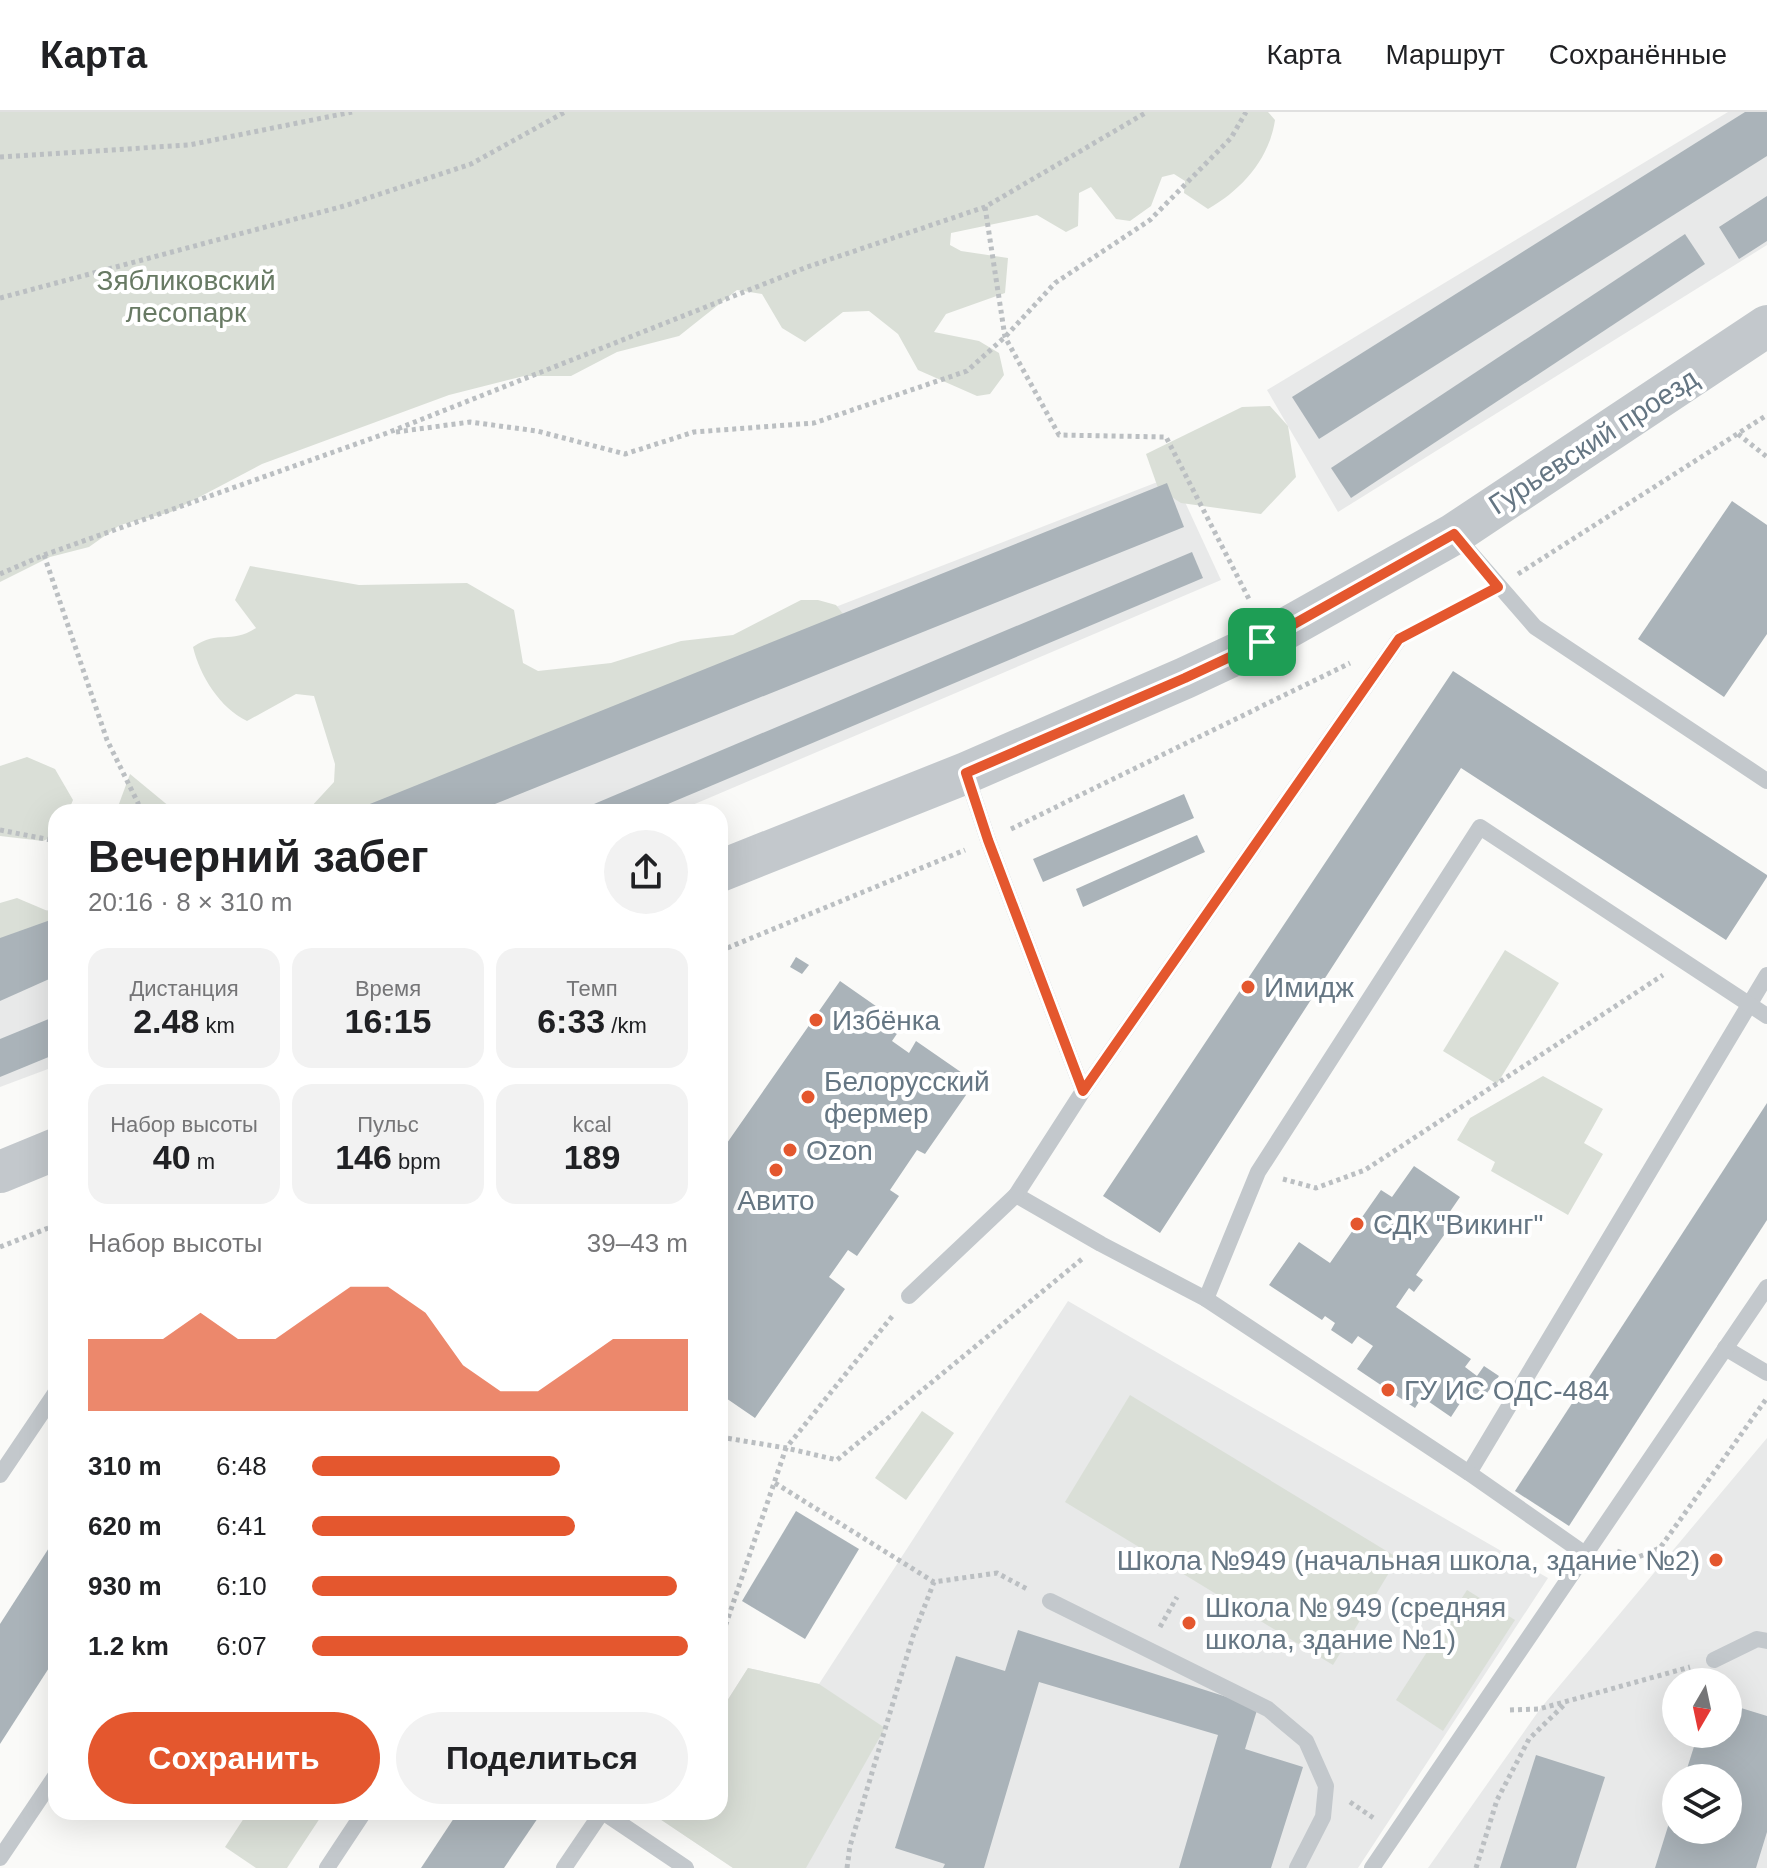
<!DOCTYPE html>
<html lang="ru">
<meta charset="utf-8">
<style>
body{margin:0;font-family:Helvetica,sans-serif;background:#f2f2f2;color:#202124;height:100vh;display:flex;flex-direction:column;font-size:30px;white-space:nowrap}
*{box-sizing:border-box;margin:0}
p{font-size:26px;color:#757577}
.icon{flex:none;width:44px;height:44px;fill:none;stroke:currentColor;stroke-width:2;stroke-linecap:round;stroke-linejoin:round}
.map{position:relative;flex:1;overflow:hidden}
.panel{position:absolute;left:48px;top:692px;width:680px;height:1016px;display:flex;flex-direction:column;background:#fff;border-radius:24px;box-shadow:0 8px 32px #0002}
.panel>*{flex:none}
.needle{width:52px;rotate:189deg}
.buttons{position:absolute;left:1662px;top:1556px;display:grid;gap:16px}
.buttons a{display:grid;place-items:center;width:80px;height:80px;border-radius:50%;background:#fff;box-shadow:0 8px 32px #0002;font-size:40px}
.pin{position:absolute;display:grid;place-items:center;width:68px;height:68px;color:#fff;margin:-34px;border-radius:16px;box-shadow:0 4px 12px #0006}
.round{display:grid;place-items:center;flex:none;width:84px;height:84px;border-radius:42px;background:#f2f2f2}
.head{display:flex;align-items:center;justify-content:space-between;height:136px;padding:0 40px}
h1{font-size:44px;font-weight:700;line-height:60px}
.metrics{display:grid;grid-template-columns:repeat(3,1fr);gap:12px;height:136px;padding:8px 40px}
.metrics div{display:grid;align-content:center;border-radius:20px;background:#f2f2f2;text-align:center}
.metrics b{font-size:34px;font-weight:700}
.metrics small{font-size:22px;font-weight:400}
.metrics p{font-size:22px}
.chart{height:224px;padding:16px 40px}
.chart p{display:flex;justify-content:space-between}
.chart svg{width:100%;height:144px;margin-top:8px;fill:#e4572e;opacity:.7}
.cta{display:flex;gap:16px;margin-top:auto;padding:16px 40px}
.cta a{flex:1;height:92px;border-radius:48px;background:#e4572e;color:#fff;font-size:32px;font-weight:700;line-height:92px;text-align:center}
.cta a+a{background:#f2f2f2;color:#202124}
ul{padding:0 40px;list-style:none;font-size:26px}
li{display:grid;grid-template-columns:128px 96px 1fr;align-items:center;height:60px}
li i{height:20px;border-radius:10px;background:#e4572e}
header{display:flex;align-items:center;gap:48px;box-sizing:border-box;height:112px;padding:0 40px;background:#fff;border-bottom:2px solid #e0e0e0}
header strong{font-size:38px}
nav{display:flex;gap:44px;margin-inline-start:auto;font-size:28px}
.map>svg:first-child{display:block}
.built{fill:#e8e9e9;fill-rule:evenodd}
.green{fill:#dadfd7}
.building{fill:#aab3b9}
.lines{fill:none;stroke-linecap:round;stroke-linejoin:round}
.path{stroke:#bbbfc2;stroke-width:5;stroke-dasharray:4 4;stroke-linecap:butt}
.service{stroke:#c3c8cc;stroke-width:16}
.tertiary{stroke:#c3c8cc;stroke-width:42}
.route-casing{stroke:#fff;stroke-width:16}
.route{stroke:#e4572e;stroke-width:10}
.poi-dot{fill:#e4572e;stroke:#fff;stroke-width:3}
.labels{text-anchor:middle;stroke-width:8;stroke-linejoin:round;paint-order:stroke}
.park-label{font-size:28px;fill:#687a64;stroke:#fff}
.street-label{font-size:28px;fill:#657683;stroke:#fff}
.poi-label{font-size:28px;fill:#657683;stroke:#fff;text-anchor:start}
</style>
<header>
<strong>Карта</strong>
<nav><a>Карта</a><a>Маршрут</a><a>Сохранённые</a></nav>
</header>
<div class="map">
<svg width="1767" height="1756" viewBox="0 0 1767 1756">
<rect width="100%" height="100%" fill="#fafaf8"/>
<g class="built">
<polygon points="1728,0 1767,0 1767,133 1338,400 1267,278"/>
<polygon points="1173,364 1221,468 676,700 307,700"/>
<polygon points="56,795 56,954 0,975 0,815"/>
<polygon points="1068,1189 1548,1466 1358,1756 733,1756 654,1703 656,1700 720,1700 720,1600 748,1556 819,1572"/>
<path d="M1767,1326V1756H1428L1540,1597ZM1676,1570H1728V1622H1676ZM1676,1666H1728V1718H1676Z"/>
</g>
<g class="green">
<path d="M0,0H1268L1275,8C1269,48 1241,78 1208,97L1184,81L1185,69L1174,62L1162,65L1151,94L1130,109L1116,107L1091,75L1079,81L1078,114L1066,120L1037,103L951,121L950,133L961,139L1008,146L1005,181L946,202L934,220L979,229L999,241L1004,263L990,282L977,284L918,258L898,222L869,199L843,200L805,230L782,216L762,182L737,178L679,224L617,240L571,264H524L449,283L262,352L171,400L120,413L89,435L50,445L0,470Z"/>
<polygon points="1270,294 1288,314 1296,365 1261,402 1181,391 1158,376 1146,342 1242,295"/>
<path d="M250,454L359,473L467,471L514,498L523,551L538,559L611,551L681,529L733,523L801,488H818L836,493L847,507L739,574L708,606L636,603L464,700H270L310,696L334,670L335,652L314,584L296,582L247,609C220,596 200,564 193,535C219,517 230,533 256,516L235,488Z"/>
<polygon points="27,645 55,657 73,688 68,700 56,700 56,723 43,729 0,724 0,654"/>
<polygon points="130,662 176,700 116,700"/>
<polygon points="17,786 50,800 56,816 0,884 0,791"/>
<polygon points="1505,838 1559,871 1497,972 1443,939"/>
<polygon points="1543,964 1603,997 1584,1031 1603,1042 1568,1103 1491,1059 1495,1050 1457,1028 1470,1006"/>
<polygon points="1130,1283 1398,1446 1333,1553 1065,1390"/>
<polygon points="922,1299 954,1321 906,1388 875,1366"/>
<polygon points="1467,1478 1515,1508 1443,1619 1396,1588"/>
<polygon points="748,1556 819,1572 885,1616 806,1756 733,1756 654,1703 656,1700 720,1700 720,1600"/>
<polygon points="248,1700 324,1700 287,1756 256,1756 225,1735"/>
</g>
<g class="building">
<polygon points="1745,0 1767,0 1767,44 1319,327 1292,285"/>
<polygon points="1767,84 1767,129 1739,147 1719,115"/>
<polygon points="1685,122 1705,152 1351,386 1331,356"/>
<polygon points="1167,371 1184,415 475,700 350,700"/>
<polygon points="1732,389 1767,413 1767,522 1724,585 1638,527"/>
<polygon points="1192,440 1203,466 649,700 575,700"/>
<polygon points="1453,559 1767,763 1767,765 1726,828 1461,656 1160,1121 1103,1084"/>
<polygon points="1184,682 1194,706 1043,770 1033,747"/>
<polygon points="1197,723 1205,740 1083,795 1076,777"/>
<polygon points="56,806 56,864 0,889 0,826"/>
<polygon points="796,845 809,853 802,862 790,855"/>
<polygon points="840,869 903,913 892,929 909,941 916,929 968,965 959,977 966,983 925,1042 917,1038 890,1078 899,1084 857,1144 848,1138 829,1165 845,1177 755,1306 720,1282 720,1041"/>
<polygon points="56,904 56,942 0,965 0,927"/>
<polygon points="1767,991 1767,1108 1569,1414 1515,1379"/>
<polygon points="1414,1054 1460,1085 1449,1101 1456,1106 1416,1163 1423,1168 1414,1180 1409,1176 1396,1195 1471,1247 1465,1255 1477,1264 1484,1254 1499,1264 1480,1291 1466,1282 1451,1305 1422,1285 1415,1296 1357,1257 1373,1234 1358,1224 1352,1232 1331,1218 1335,1211 1325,1204 1322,1208 1269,1173 1299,1130 1330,1151 1381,1078 1392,1085"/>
<polygon points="796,1399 859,1437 805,1527 742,1489"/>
<polygon points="56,1425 56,1545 0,1632 0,1512"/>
<polygon points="1018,1518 1258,1595 1245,1637 1303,1655 1271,1756 1179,1756 1218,1623 1039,1570 984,1756 943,1756 945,1752 895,1736 956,1544 1005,1559"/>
<polygon points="1728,1592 1767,1604 1767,1720 1756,1756 1655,1756 1675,1692 1676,1718 1728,1718 1728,1666 1684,1666 1698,1622 1728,1622"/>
<polygon points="1536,1643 1605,1665 1576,1756 1500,1756"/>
<polygon points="458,1700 542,1700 504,1756 421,1756"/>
</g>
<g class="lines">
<g class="path">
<polyline points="0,45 189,33 352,0"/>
<polyline points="985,95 1005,225 1059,323 1166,325 1249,487"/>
<polyline points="0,186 344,94 471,52 565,0"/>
<polyline points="396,320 470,310 537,319 625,342 694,320 814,311 967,259 1005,225 1055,171 1150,108 1231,26 1246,0"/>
<polyline points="1738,322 1767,345"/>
<polyline points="44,443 107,628 138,691 139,700"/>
<polyline points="0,462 44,443 387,321 807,155 985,95 1147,0"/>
<polyline points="1518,462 1767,303"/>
<polyline points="1420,516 1479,485"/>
<polyline points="1011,717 1350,551"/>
<polyline points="0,718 56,729"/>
<polyline points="720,839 965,738"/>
<polyline points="1283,1067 1316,1076 1365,1058 1663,863"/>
<polyline points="0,1135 56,1113"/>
<polyline points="720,1325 786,1336 894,1202"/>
<polyline points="775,1371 934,1470"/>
<polyline points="1617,1439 1636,1446 1660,1436 1767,1286"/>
<polyline points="1160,1515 1177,1485"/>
<polyline points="720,1519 726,1512 786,1336 837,1348 1082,1147"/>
<polyline points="1510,1598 1539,1597 1690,1555"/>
<polyline points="1350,1690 1375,1707"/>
<polyline points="847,1756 850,1734 913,1524 934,1470 997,1461 1029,1478"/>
<polyline points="1476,1756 1497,1688 1529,1627 1566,1591"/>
</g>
<g class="service">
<polyline points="1455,423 1535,515 1767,669"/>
<polyline points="966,661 988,728 1083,979 1016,1083 1101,1132 1206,1187"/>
<polyline points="1083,979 1399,527"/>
<polyline points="909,1184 1016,1083"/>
<polyline points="1725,1236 1767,1261"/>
<polyline points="1469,1361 1767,863"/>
<polyline points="0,1363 56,1280"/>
<polyline points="1585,1442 1469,1361 1206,1187 1258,1060 1480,715 1767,904"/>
<polyline points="1050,1489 1268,1597 1306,1629 1326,1674 1323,1705 1297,1756"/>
<polyline points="1714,1548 1757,1527 1767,1529"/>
<polyline points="603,1700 686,1756"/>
<polyline points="0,1746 56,1663"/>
<polyline points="327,1756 364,1700"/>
<polyline points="564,1756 602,1700"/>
<polyline points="1372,1756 1767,1175"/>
</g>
<g class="tertiary">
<polyline points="720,759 966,661 1185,566 1262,530 1454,422 1767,214"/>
<polyline points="0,1060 56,1037"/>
</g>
</g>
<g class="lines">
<defs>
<polygon id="route" points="1454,422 1498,475 1399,527 1083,979 988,728 966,661 1185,566 1262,530"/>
</defs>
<use href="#route" class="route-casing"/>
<use href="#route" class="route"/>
</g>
<g class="poi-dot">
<circle cx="1248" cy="875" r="8"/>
<circle cx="816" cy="908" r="8"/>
<circle cx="808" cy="985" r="8"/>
<circle cx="790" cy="1038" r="8"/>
<circle cx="776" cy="1058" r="8"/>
<circle cx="1357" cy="1112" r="8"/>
<circle cx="1388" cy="1278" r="8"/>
<circle cx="1716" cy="1448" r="8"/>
<circle cx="1189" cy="1511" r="8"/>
</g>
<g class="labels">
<g class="park-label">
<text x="186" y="178">Зябликовский<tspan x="186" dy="32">лесопарк</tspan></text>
</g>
<g class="street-label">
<text transform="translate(1593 329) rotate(-33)" y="10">Гурьевский проезд</text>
</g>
<g class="poi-label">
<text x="1264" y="885">Имидж</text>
<text x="832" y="918">Избёнка</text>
<text x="824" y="979">Белорусский<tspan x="824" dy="32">фермер</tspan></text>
<text x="806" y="1048">Ozon</text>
<text x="776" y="1098" text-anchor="middle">Авито</text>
<text x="1373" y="1122">СДК "Викинг"</text>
<text x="1404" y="1288">ГУ ИС ОДС-484</text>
<text x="1700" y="1458" text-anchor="end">Школа №949 (начальная школа, здание №2)</text>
<text x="1205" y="1505">Школа № 949 (средняя<tspan x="1205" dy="32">школа, здание №1)</tspan></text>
</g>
</g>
</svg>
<div class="buttons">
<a><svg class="needle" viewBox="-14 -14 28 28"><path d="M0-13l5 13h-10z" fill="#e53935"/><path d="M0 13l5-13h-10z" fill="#757577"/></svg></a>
<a><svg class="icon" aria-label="layers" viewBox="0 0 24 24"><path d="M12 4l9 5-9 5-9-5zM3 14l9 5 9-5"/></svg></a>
</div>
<div class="pin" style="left:1262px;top:530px;background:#1e9e55"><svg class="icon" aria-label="arrive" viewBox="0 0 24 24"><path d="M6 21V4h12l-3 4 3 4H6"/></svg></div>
<section class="panel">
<div class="head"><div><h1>Вечерний забег</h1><p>20:16 · 8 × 310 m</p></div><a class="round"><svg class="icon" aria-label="share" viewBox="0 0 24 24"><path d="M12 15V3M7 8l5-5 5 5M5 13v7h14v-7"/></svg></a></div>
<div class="metrics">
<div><p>Дистанция</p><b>2.48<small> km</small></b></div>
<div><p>Время</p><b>16:15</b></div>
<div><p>Темп</p><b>6:33<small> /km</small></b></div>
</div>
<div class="metrics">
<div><p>Набор высоты</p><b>40<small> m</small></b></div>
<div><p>Пульс</p><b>146<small> bpm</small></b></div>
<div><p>kcal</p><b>189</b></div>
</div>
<div class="chart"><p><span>Набор высоты</span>39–43 m</p>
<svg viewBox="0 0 160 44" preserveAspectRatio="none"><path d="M0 44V22L10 22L20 22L30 14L40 22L50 22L60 14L70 6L80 6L90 14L100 30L110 38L120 38L130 30L140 22L150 22L160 22V44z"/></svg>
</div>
<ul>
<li><b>310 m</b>6:48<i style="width:66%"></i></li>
<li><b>620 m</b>6:41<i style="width:70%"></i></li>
<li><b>930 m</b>6:10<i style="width:97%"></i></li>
<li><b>1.2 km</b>6:07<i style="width:100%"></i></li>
</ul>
<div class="cta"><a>Сохранить</a><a>Поделиться</a></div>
</section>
</div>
